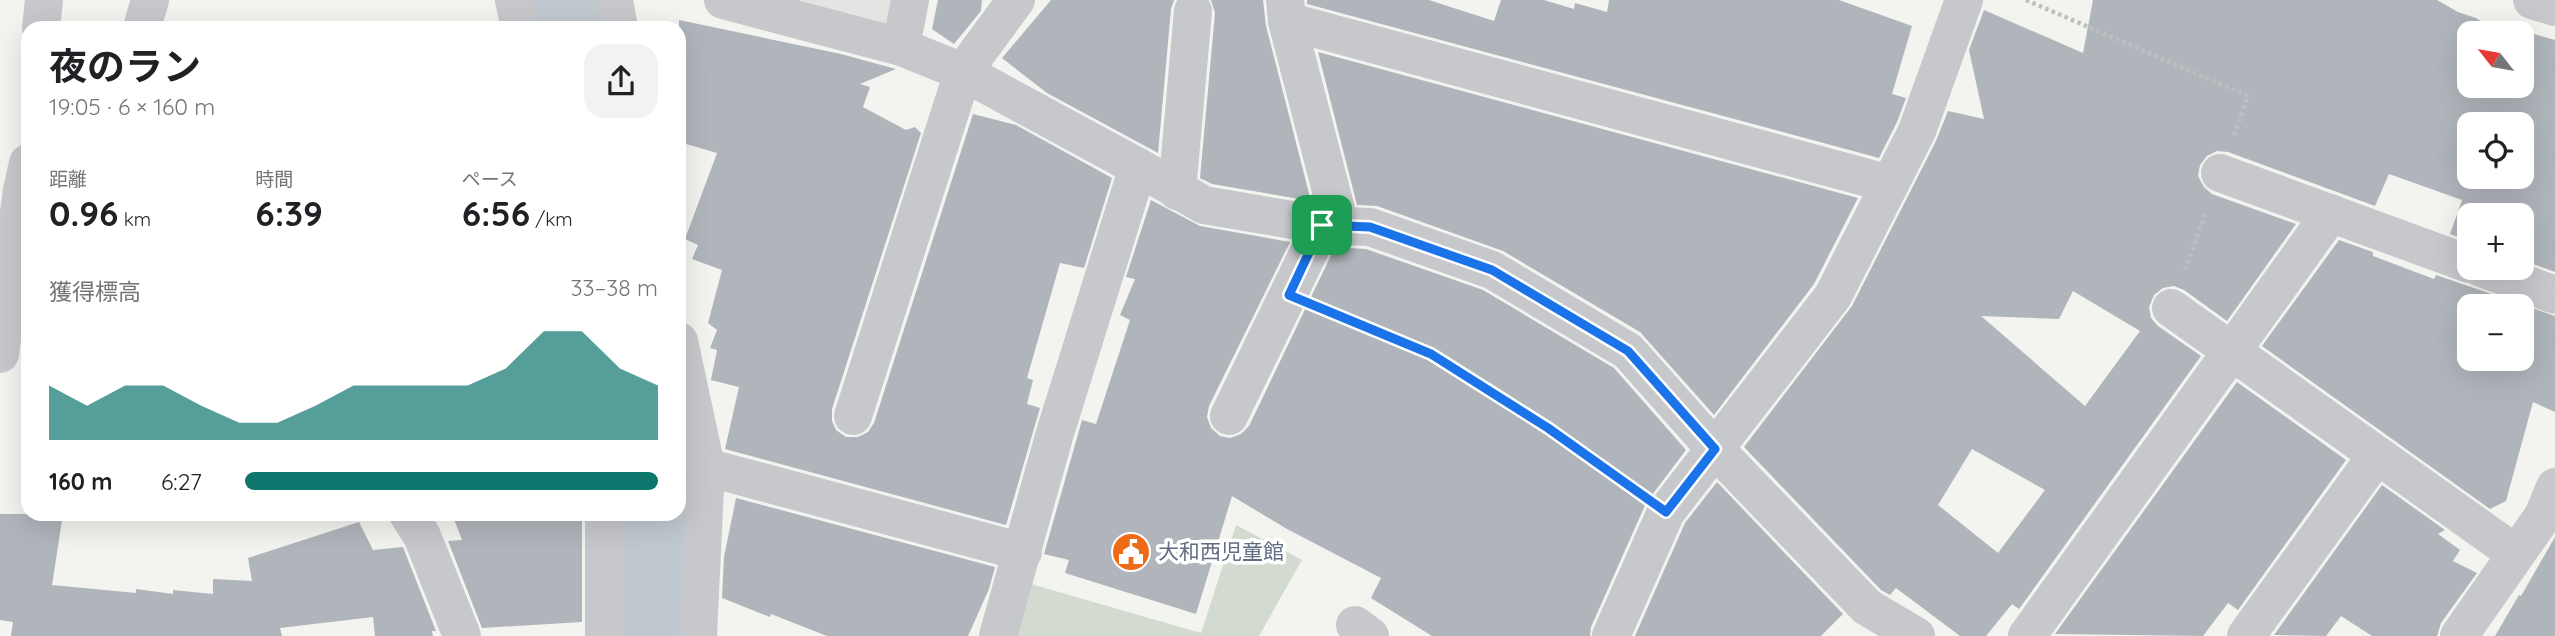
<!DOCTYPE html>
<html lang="ja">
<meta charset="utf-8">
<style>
body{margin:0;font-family:Quicksand,"Noto Sans JP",sans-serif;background:#f2f2f2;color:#202124;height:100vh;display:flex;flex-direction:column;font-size:26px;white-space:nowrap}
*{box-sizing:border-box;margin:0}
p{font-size:23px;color:#757577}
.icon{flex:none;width:38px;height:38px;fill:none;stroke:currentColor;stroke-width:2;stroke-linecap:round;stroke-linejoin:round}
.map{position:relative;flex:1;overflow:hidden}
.details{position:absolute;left:21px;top:21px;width:665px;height:500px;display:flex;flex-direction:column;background:#fff;border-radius:21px;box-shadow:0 7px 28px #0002}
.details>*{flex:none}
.needle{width:46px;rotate:301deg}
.tools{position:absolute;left:2457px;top:21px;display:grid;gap:14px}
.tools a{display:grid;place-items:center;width:77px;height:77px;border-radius:14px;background:#fff;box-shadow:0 7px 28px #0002;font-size:35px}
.pin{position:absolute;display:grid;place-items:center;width:60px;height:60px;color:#fff;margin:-30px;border-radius:14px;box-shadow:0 4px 10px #0006}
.round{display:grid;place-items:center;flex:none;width:74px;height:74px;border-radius:21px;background:#f2f2f2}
.summary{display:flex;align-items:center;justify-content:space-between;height:119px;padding:0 28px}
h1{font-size:38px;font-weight:700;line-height:52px}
.metrics{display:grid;grid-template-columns:repeat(3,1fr);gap:10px;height:119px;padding:7px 28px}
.metrics div{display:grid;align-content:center}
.metrics b{font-size:35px;font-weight:700}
.metrics small{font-size:19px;font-weight:400}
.metrics p{font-size:19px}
.chart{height:196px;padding:14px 28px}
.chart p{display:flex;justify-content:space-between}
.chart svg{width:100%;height:126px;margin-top:7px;fill:#0f766e;opacity:.7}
ul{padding:0 28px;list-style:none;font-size:23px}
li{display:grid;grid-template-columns:112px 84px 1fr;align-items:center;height:52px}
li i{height:18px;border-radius:9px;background:#0f766e}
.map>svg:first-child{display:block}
.built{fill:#e4e4e3}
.green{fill:#d3dbd0}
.water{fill:#c1c9d0}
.building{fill:#b0b5bb;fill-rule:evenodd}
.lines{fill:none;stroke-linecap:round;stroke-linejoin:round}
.path{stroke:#bdbec0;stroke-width:4.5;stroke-dasharray:3.5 3.5;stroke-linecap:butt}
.minor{stroke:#c6c8cc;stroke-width:38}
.route-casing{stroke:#fff;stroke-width:14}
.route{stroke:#1a73e8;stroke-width:9}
.labels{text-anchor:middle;stroke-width:7;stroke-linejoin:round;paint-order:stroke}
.poi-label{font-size:21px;fill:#616e82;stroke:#fff;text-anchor:start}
</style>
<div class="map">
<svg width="2555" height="636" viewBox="0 0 2555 636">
<rect width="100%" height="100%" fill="#f3f4ef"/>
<polygon class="built" points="796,0 900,0 896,18 883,27"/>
<polygon class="green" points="1236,525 1302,560 1259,636 1015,636 1031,584 1201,633"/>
<g class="water">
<polygon points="529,0 600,0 606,28 534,28"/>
<polygon points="679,406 690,492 686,636 616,636 616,515 679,514"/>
</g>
<g class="building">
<polygon points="938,0 982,0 981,11 954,44 932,29"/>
<polygon points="1051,0 1174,0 1171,9 1158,153 1047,93 1002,58"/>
<polygon points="1211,0 1263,0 1266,26 1311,201 1212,184 1200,178 1215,13"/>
<polygon points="1307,0 1429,0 1494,21 1501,0 1544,0 1574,9 1575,3 1607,12 1609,0 1839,0 1912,26 1892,94 1906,98 1897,122 1879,158 1307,4"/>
<path d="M2093,0H2437L2458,12L2476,18L2486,25L2487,21L2555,40V272L2522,260V215H2469V241L2450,234L2462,200L2389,174L2375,206L2228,152L2217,151L2207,156L2200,165L2198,176L2204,187L2212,194L2296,224L2227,321L2184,290L2174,286L2163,288L2154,295L2149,307L2151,318L2158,326L2201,356L2019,609L2012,604L1986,636H1960L1896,588L1890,595L1881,590L1744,447L1852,306L1936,141L1948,111L1984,119L1969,50L1984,10L2083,53ZM2469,33H2522V86H2469ZM2469,124H2522V177H2469ZM2073,291L2140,331L2085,406L1981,316L2059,319ZM1972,449L2045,490L1998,553L1938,505Z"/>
<polygon points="679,20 841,54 896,69 860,84 870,87 863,107 906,130 915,127 921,133 832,409 832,421 836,430 846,437 858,437 868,432 874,423 973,114 1016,125 1112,178 1084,268 1060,263 1027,378 1033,380 1027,404 1040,408 1006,525 725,449 739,387 711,380 717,350 710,348 717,330 708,323 722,270 692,259 698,245 685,239 717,153 679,142"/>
<polygon points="1318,52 1858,198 1814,284 1714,415 1640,332 1503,251 1377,206 1357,205"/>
<polygon points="1151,200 1200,226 1290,242 1209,406 1207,417 1211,428 1220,436 1230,438 1241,434 1249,426 1335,247 1366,249 1483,290 1614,368 1686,450 1646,503 1591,627 1590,636 1432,636 1371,598 1381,578 1287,529 1232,496 1196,614 1065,573 1069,560 1044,554 1082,420 1096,424 1130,320 1120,315 1135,279 1126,277"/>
<path d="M2339,240L2373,252V256L2434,279L2436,275L2555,316V412L2533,402L2506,501L2490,509L2262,346ZM2469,306H2522V359H2469Z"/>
<polygon points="2237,382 2346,460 2238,610 2228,603 2203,636 2055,634"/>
<polygon points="1717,482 1843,614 1821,636 1635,636 1685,523"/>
<polygon points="2382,485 2445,530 2438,534 2460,550 2453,561 2477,573 2441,623 2437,636 2372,636 2341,616 2326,636 2274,635"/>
<polygon points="736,498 995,567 989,589 968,636 827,636 771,614 770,617 722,598 724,557"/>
<polygon points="0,514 63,514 52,585 136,593 136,589 173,594 173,590 213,594 213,579 252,581 248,558 359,522 373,550 403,547 436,631 432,631 433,636 375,636 373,617 280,628 282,636 11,636 13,622 0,620"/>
<polygon points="452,514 582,514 582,622 482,628 448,541 462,540"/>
<polygon points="2555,537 2555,636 2495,636 2519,595 2521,596"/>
</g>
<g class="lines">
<g class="path">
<polyline points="2026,0 2248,96 2234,135"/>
<polyline points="2185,270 2206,212"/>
<polyline points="1329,311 1431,354 1548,428 1631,487"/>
</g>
<g class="minor">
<polyline points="514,0 520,28"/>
<polyline points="614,0 619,28"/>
<polyline points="723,0 901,47 963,72 1138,167 1204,205 1322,225 1370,227 1492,270 1628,351 1715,449 1867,607 1916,636"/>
<polyline points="1285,0 1287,21 1340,225"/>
<polyline points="2532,0 2555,7"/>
<polyline points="1287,21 1890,184"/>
<polyline points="41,28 44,0"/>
<polyline points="142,28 150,0"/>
<polyline points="901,47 910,0"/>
<polyline points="2220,173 2469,264"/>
<polyline points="1177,191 1193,11"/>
<polyline points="2481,268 2555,295"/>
<polyline points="2171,308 2516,554"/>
<polyline points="679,341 706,467 698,636"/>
<polyline points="0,354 22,190 28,163"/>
<polyline points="853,416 963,72 1016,0"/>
<polyline points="1229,416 1322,225"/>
<polyline points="706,467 1023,552"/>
<polyline points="408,514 422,536 462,636"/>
<polyline points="1355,625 1370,636"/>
<polyline points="604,636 604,514"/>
<polyline points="998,636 1055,433 1138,167"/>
<polyline points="1611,636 1666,512 1833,296 1917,131 1964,0"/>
<polyline points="2027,636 2331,213"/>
<polyline points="2246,636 2377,455"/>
<polyline points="2459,636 2543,516 2555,487"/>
</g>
</g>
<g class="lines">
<defs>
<polygon id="route" points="1322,225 1370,227 1492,270 1628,351 1715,449 1666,512 1548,428 1431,354 1289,295"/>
</defs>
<use href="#route" class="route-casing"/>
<use href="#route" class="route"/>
</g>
<defs>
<symbol id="civic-disc" viewBox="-11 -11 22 22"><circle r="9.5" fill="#ed6b17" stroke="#fff"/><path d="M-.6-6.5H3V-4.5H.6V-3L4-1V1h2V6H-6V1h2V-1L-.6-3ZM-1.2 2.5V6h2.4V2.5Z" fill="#fff"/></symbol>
</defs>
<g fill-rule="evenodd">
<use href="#civic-disc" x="1109" y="530" width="44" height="44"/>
</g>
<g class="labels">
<g class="poi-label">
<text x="1158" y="559">大和西児童館</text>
</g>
</g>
</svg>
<div class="tools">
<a><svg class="needle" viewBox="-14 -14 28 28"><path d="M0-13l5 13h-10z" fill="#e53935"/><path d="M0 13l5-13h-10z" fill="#757577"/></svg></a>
<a><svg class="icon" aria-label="locate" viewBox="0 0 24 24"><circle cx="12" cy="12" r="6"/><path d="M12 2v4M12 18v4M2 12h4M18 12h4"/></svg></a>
<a>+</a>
<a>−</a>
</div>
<div class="pin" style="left:1322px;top:225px;background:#1e9e55"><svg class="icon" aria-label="arrive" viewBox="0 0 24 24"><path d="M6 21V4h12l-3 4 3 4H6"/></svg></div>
<section class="details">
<div class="summary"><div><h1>夜のラン</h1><p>19:05 · 6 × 160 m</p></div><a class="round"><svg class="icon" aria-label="share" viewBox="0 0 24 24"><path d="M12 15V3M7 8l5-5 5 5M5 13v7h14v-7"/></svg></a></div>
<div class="metrics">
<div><p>距離</p><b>0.96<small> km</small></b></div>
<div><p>時間</p><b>6:39</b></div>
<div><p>ペース</p><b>6:56<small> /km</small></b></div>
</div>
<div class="chart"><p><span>獲得標高</span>33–38 m</p>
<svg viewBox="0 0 160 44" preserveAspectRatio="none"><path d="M0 44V25L10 32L20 25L30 25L40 32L50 38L60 38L70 32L80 25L90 25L100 25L110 25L120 19L130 6L140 6L150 19L160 25V44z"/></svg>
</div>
<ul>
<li><b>160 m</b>6:27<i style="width:100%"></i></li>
</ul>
</section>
</div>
